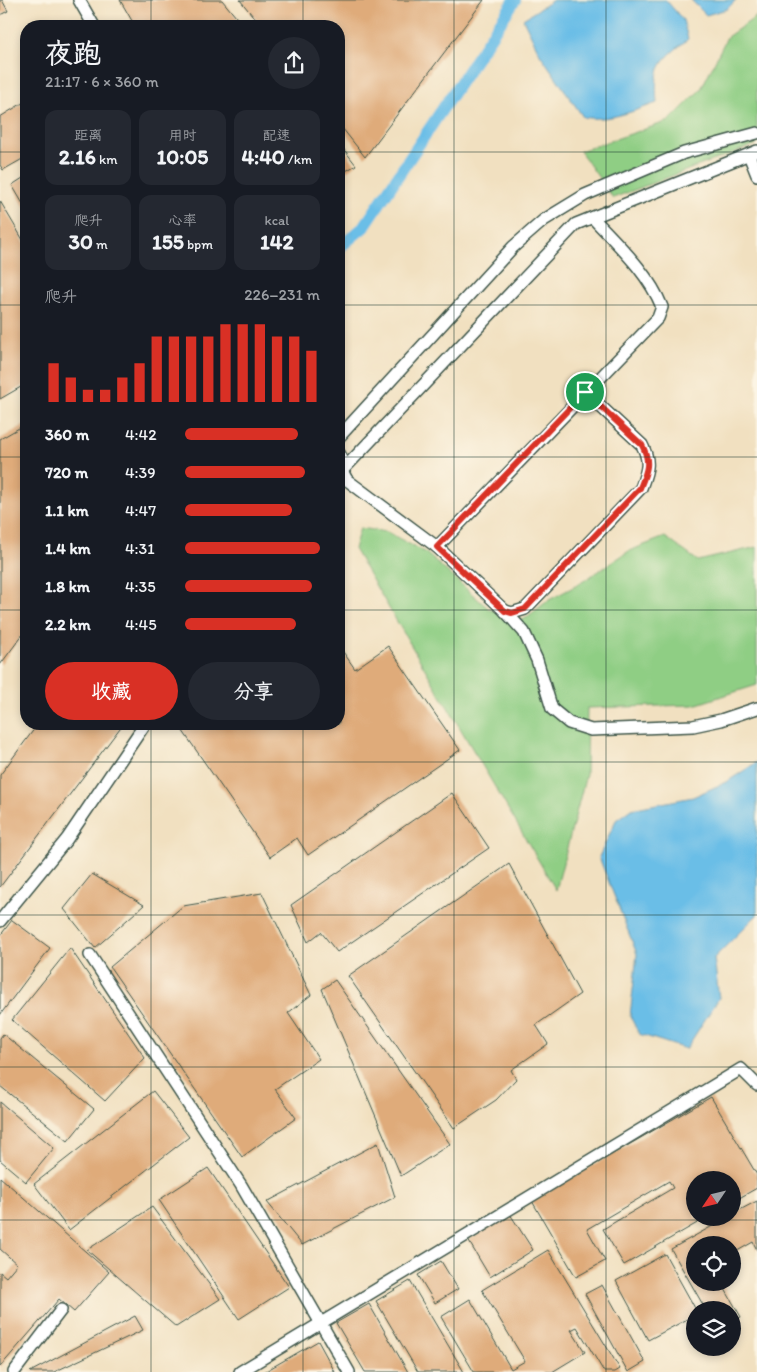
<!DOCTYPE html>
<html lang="zh">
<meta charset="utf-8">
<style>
body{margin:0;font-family:Itim,"LXGW WenKai TC",sans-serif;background:#242831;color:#f1f3f6;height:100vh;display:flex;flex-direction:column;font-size:19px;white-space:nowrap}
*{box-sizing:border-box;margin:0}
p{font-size:16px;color:#9ea1a6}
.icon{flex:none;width:28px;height:28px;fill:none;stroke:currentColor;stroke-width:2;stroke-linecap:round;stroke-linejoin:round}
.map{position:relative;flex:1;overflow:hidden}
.details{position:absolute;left:20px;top:20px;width:325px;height:710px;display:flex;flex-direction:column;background:#171b24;border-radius:20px;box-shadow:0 2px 8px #0003}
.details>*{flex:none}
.needle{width:32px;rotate:235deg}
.buttons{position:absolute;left:686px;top:1171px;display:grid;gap:10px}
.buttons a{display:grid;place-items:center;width:55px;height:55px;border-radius:50%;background:#171b24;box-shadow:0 2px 8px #0003;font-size:25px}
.pin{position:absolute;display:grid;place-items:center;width:42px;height:42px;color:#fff;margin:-21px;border:2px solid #fff;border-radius:50%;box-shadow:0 1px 5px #0007}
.round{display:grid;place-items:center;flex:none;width:52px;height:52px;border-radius:26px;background:#242831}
.headline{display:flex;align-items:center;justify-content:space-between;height:85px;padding:0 25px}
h1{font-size:28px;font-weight:700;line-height:38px}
.stats{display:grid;grid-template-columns:repeat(3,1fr);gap:8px;height:85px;padding:5px 25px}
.stats div{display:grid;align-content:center;border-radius:12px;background:#242831;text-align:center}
.stats b{font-size:21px;font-weight:700}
.stats small{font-size:14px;font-weight:400}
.stats p{font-size:14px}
.chart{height:140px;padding:10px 25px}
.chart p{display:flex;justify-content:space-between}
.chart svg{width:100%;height:90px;margin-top:5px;stroke:#d93025;stroke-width:6}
.primary-button{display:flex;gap:10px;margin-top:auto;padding:10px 25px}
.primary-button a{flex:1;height:58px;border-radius:30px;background:#d93025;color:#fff;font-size:20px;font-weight:700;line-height:58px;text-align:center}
.primary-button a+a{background:#242831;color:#f1f3f6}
ul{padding:0 25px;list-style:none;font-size:16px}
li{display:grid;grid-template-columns:80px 60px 1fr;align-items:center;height:38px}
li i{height:12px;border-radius:6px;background:#d93025}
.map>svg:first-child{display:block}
.green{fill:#8fce84;stroke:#57865c}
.water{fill:#6bbee7;stroke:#457e8e}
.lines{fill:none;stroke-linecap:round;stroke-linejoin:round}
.canal{stroke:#6bbee7;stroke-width:12}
.building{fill:#dfab7a}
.minor-casing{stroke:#3e5549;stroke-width:14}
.minor{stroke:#fff;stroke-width:11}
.route-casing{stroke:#fff;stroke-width:10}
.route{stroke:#d93025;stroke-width:6}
.grid{fill:none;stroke:#1f3d34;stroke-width:1;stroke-opacity:0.55}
</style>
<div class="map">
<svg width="757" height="1372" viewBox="0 0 757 1372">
<rect width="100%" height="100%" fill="#fcf5e5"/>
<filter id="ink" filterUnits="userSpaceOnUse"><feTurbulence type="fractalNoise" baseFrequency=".02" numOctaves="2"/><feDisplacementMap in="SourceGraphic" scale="10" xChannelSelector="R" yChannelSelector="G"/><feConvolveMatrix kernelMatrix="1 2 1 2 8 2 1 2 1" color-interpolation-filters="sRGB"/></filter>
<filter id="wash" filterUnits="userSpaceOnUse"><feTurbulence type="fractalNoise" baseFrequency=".0096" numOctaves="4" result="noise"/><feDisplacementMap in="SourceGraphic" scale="20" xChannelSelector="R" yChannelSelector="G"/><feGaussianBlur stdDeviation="1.12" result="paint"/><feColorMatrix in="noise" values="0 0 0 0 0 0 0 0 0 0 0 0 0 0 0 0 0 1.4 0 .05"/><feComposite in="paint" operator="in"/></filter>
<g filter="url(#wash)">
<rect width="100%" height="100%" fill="#f1e0c0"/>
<g class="green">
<polygon points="757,16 757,144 613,198 580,151 669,121 701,89 727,37"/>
<polygon points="360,528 387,532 426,553 489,609 523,620 549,600 579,584 629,551 665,537 698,561 757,547 757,685 694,705 587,708 586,775 556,890 354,549"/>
</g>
<g class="water">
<path d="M553,0H666L683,20L688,39C660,62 654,65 657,103C633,111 609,122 583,117L540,54L523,19Z"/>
<polygon points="691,0 736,0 727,9 706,15"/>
<polygon points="757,762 757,915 714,958 719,998 686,1049 639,1034 630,1016 637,954 599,857 616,820 631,809 693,797 728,781"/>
</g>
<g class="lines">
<polyline class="canal" points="339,248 364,227 515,0"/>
</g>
<g id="blocks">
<g class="building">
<polygon points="0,0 2,0 8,11 0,15"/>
<polygon points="120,0 222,0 241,23 236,26 135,26"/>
<polygon points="240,0 484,0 365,157 339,124 339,26 261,26"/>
<polygon points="26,101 26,157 3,170 0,165 0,117"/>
<polygon points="339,143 356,165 339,175"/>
<polygon points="26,176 26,209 12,185"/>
<polygon points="0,201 26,245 26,384 0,399"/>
<polygon points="26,424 26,630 0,665 0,439"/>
<polygon points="339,646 355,669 388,646 460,750 308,855 297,838 270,857 178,724 339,724"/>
<polygon points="38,724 123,724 0,887 0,775"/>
<polygon points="452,793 489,848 337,952 321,932 308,942 291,905"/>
<polygon points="509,864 580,994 536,1025 548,1044 511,1070 516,1079 496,1100 454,1128 348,976"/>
<polygon points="92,874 144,905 95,948 64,909"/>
<polygon points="262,893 311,995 288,1013 319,1059 275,1089 296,1118 242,1157 110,967 183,906"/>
<polygon points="12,920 50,948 0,1015 0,936"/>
<polygon points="70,948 145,1058 105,1101 12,1020"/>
<polygon points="335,980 450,1144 401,1176 322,989"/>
<polygon points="3,1034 94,1109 68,1141 0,1086 0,1038"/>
<polygon points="153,1091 189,1137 69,1230 34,1184"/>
<polygon points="711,1097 757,1175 757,1188 732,1202 732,1180 695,1180 695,1218 706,1218 624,1265 603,1229 673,1188 669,1181 587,1229 605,1261 576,1277 532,1201"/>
<polygon points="0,1102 54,1148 26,1182 0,1160"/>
<polygon points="378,1143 395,1197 302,1245 267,1202"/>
<polygon points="208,1168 289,1287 239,1319 159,1200"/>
<polygon points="0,1177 109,1272 74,1312 59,1299 0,1367 0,1272 6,1277 17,1264 0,1249"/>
<polygon points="757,1201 757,1250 753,1242 732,1254 732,1245 695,1245 695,1282 721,1282 741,1317 732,1322 732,1310 706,1310 671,1249 727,1218 732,1218 732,1214"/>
<polygon points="152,1207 220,1299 176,1327 87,1250"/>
<polygon points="510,1214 533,1250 490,1277 468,1240"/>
<polygon points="548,1250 620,1369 615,1372 604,1372 577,1327 571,1330 585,1352 552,1372 474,1372 441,1317 470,1299 511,1369 525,1361 482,1290"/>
<polygon points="665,1254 696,1310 695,1315 648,1340 616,1281"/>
<polygon points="441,1261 458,1289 435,1303 418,1275"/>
<polygon points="410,1281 464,1372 418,1372 376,1301"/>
<polygon points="602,1285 645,1362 628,1372 585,1294"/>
<polygon points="369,1304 408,1372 365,1372 336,1323"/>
<polygon points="135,1316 143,1330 54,1372 30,1372"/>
<polygon points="318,1341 335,1372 264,1372"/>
</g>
</g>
</g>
<g filter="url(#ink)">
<use href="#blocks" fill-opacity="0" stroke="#3e5549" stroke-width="1"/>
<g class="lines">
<defs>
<g id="minor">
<polyline points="79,0 94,26"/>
<polyline points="749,155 757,175"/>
<polyline points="339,437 513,247 544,220 585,195 684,153 757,133"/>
<polyline points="339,453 346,466"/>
<polyline points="342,471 347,480 437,547 505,611 524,632 537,660 552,709 569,723 591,730 693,726 721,720 757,708"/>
<polyline points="339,474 576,224 757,151"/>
<path d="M437,547L658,318L662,307C648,272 618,245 593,218"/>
<path d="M505,611L512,613L525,609L641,488C647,471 651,462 642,445L585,392"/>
<polyline points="0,921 67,839 145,724"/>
<polyline points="90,955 241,1185 349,1372"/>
<polyline points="14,1372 61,1310"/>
<polyline points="240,1372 741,1069 757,1085"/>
</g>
</defs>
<use href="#minor" class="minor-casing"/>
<use href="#minor" class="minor"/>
</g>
</g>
<g class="lines" filter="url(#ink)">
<defs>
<path id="route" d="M585,392L642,445C651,462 647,471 640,488L525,609L512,613L505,611L437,547Z"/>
</defs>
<use href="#route" class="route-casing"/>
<use href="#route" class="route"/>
</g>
<path class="grid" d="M151,0V26M303,0V26M454,0V1372M606,0V1372M0,152H26M339,152H757M0,305H26M339,305H757M0,457H26M339,457H757M0,610H26M339,610H757M151,724V1372M303,724V1372M0,762H757M0,915H757M0,1067H757M0,1220H757"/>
</svg>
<div class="buttons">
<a><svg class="needle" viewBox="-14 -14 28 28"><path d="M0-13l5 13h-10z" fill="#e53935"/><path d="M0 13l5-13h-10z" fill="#9ea1a6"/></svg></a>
<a><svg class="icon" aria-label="locate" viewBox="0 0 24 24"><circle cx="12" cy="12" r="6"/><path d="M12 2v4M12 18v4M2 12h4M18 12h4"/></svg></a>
<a><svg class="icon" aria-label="layers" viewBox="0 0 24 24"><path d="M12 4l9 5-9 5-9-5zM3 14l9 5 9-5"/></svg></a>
</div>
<div class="pin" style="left:585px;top:392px;background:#1e9e55"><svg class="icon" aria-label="arrive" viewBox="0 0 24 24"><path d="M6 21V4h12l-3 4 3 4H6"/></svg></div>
<section class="details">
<div class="headline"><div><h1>夜跑</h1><p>21:17 · 6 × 360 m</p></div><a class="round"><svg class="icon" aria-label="share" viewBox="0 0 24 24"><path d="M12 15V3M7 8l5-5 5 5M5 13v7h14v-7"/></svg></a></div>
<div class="stats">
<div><p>距离</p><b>2.16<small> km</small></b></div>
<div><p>用时</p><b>10:05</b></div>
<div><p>配速</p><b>4:40<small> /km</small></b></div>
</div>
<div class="stats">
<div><p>爬升</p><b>30<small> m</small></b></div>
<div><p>心率</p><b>155<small> bpm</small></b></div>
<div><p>kcal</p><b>142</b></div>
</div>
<div class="chart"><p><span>爬升</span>226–231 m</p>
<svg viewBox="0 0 160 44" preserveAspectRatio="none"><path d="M5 44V25M15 44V32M25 44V38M35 44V38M45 44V32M55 44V25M65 44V12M75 44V12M85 44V12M95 44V12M105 44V6M115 44V6M125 44V6M135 44V12M145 44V12M155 44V19"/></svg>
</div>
<ul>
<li><b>360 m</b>4:42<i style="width:84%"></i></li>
<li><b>720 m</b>4:39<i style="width:89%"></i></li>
<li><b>1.1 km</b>4:47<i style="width:79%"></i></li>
<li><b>1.4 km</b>4:31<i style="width:100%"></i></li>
<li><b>1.8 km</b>4:35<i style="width:94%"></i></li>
<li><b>2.2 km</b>4:45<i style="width:82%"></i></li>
</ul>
<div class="primary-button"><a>收藏</a><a>分享</a></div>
</section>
</div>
